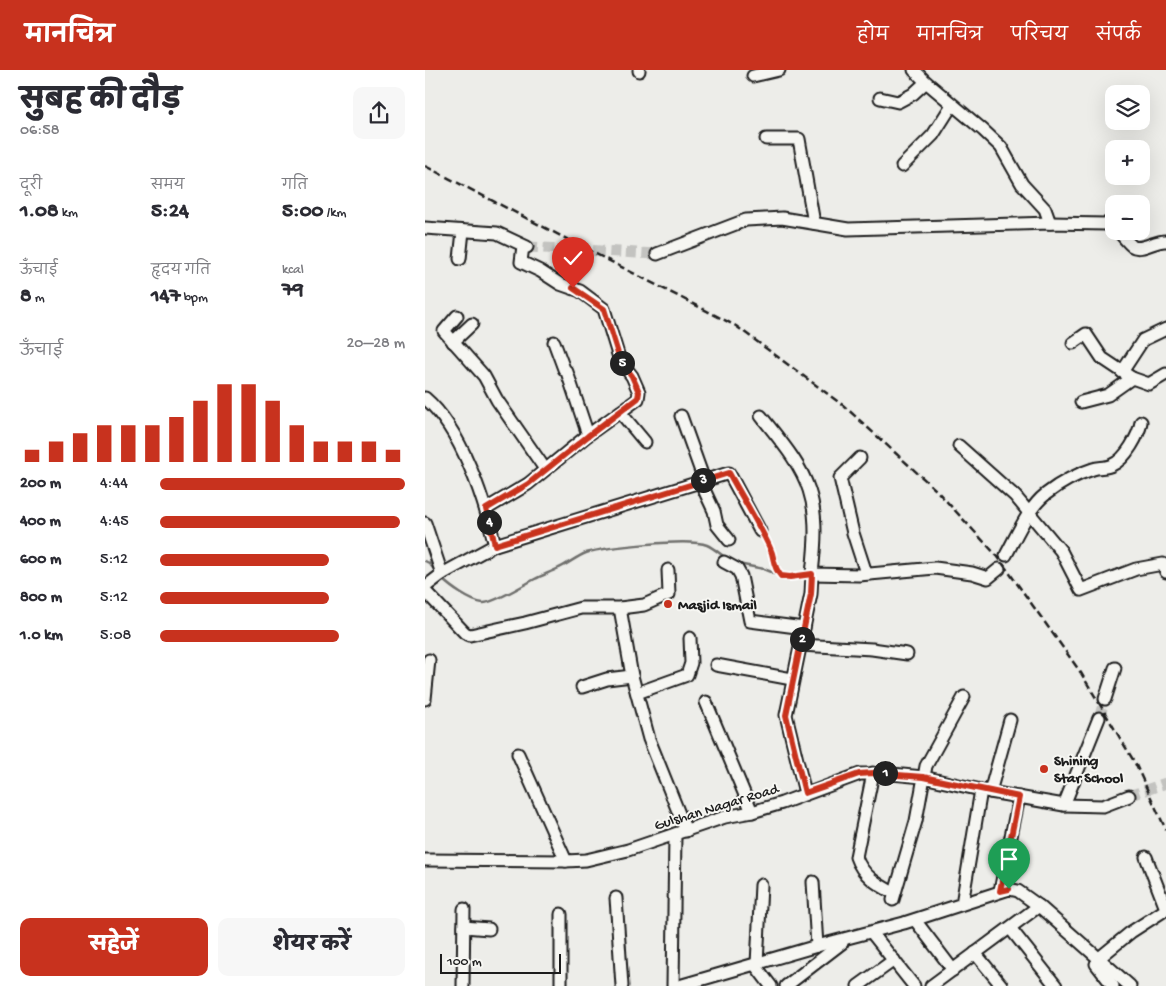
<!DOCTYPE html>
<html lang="hi">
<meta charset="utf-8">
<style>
body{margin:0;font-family:"Gochi Hand","Playpen Sans Deva",sans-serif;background:#f7f7f7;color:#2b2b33;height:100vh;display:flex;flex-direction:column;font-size:19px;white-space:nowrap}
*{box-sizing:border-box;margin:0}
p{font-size:16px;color:#7c7c81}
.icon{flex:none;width:28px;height:28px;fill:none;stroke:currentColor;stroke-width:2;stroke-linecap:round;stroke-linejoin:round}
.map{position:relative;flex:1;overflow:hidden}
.panel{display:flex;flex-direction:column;background:#fff;width:425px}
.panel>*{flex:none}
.controls{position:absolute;left:680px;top:15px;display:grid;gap:10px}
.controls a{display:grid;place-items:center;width:45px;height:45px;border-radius:10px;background:#fff;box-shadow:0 5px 20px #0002;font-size:25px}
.scale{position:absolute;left:15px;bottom:12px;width:121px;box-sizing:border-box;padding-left:5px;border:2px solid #1c1c1c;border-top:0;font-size:14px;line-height:18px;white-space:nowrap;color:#1c1c1c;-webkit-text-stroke:4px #f6f6f2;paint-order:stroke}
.pin{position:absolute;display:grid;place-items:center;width:42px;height:42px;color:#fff;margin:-51px -21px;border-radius:50% 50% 50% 0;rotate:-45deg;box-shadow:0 0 5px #0007}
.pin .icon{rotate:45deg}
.km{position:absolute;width:25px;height:25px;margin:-12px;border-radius:50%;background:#222;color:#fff;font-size:14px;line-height:25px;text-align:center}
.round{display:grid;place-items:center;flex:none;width:52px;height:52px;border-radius:10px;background:#f7f7f7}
.overview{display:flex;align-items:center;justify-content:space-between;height:85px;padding:0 20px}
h1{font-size:28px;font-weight:800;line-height:38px}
.figures{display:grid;grid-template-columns:repeat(3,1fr);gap:8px;height:85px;padding:5px 20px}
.figures div{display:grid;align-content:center}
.figures b{font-size:21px;font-weight:800}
.figures small{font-size:14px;font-weight:400}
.figures p{font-size:14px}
.chart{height:140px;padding:10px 20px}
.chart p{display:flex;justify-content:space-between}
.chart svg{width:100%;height:90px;margin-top:5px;stroke:#c8321e;stroke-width:6}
.cta{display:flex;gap:10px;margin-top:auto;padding:10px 20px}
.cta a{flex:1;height:58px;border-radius:10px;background:#c8321e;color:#fff;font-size:20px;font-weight:800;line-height:58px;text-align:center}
.cta a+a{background:#f7f7f7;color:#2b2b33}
ul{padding:0 20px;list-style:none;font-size:16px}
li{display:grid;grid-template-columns:80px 60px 1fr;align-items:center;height:38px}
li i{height:12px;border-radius:6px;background:#c8321e}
header{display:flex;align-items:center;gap:30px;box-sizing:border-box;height:70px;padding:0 25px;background:#c8321e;color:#fff}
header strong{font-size:24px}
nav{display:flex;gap:28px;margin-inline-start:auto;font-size:18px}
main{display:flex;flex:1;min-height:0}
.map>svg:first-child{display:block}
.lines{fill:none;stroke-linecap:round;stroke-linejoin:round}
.stream{stroke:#6f6f6d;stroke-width:2.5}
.minor-tunnel{stroke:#c3c3c0;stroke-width:11;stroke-dasharray:11 5.5;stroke-linecap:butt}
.minor-casing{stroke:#1c1c1c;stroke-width:15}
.path{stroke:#1c1c1c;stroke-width:1;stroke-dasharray:1 4;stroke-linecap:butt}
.minor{stroke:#f6f6f2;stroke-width:11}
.rail{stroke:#1c1c1c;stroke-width:2.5;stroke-dasharray:8 4;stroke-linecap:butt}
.route-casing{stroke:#fff;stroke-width:10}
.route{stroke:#c8321e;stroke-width:6}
.poi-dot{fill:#c8321e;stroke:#f6f6f2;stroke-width:2}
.labels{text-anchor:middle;stroke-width:4;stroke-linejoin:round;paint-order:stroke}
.poi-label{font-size:15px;font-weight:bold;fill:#1c1c1c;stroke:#f6f6f2;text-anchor:start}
.street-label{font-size:15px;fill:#1c1c1c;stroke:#f6f6f2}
</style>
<header>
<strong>मानचित्र</strong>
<nav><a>होम</a><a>मानचित्र</a><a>परिचय</a><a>संपर्क</a></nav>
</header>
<main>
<section class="panel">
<div class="overview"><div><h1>सुबह की दौड़</h1><p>06:58</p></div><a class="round"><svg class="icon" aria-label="share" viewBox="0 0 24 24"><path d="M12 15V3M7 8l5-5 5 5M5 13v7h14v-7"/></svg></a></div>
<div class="figures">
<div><p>दूरी</p><b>1.08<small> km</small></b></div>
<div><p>समय</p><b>5:24</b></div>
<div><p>गति</p><b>5:00<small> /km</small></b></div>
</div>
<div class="figures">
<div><p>ऊँचाई</p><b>8<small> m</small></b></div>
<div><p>हृदय गति</p><b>147<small> bpm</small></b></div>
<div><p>kcal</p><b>79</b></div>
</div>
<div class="chart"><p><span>ऊँचाई</span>20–28 m</p>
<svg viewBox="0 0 160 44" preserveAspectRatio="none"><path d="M5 44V38M15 44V34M25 44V30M35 44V26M45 44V26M55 44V26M65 44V22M75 44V14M85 44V6M95 44V6M105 44V14M115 44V26M125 44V34M135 44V34M145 44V34M155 44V38"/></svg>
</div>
<ul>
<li><b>200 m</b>4:44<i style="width:100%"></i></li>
<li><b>400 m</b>4:45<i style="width:98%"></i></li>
<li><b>600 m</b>5:12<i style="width:69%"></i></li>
<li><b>800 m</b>5:12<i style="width:69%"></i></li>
<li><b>1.0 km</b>5:08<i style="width:73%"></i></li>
</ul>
<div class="cta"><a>सहेजें</a><a>शेयर करें</a></div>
</section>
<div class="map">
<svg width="741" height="916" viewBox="0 0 741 916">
<rect width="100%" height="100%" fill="#edede9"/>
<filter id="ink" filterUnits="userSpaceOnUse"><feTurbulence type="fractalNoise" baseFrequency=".02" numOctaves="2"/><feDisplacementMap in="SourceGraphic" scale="10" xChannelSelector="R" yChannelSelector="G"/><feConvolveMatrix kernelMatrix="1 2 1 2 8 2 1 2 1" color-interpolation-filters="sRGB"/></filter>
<g filter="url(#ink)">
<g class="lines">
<g class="stream">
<polyline points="0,491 4,493 11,502"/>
<polyline points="313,494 339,499 354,505 367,506 385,502"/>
<path d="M16,508C25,517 46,532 58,533C68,534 100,514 110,509C118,505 126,502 134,498C143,494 151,487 161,483C180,477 264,468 282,475C289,478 295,484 301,488"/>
</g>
<g class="minor-tunnel">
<polyline points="102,177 232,184"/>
<polyline points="674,648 680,629"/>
<polyline points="704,726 741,713"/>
</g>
<defs>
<g id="minor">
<polyline points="214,0 214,1"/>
<polyline points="489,0 501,12 558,60 576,77 597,114 620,139 625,153"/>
<polyline points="328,6 354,0"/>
<polyline points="455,28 473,32 488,24 501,12"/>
<polyline points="341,69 374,69 389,153"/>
<polyline points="477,96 508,65 527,35"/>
<polyline points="0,158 72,163 102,177"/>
<path d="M693,161C698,166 702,172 707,176C716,182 730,170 741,171"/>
<polyline points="232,184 321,150 357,148 423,159 625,153 681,154 689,158"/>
<polyline points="35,189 38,161"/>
<polyline points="32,246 19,261 59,306 72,330 120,399"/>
<polyline points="28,272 47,254"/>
<polyline points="129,272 139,299 142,302 163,365"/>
<polyline points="648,273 661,264 677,288 707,308"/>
<polyline points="697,302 718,270 741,259"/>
<path d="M0,328C37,360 59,429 70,475"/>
<polyline points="656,332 683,325 707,308 724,314 741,304"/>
<polyline points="195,342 220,372"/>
<polyline points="256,346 279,410"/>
<path d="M336,346C353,368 375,392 384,420C393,447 390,476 387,504L434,505L510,498L547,503L563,508L574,499"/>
<polyline points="534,376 590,426 636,481 656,520 711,499 738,494 741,502"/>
<polyline points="435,388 415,408 428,463 441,503"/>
<polyline points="275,411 289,441 292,455 304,470"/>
<polyline points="61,439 103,414 163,365 213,329 214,322 207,306 195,291 179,239 155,221 135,214 115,201 96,192 98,176"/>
<polyline points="0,453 17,504"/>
<path d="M581,485C592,465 603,438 621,424C634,414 652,404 668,399C674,397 682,398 687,395C701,389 714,365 716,352"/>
<polyline points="299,492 312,499 316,506 325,551 379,558"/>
<polyline points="0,517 17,504 70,475 304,403 335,461"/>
<polyline points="0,521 40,563 45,565 100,553 156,538 195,538 207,606 224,669 261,761"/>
<polyline points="195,538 219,535 244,524 243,500"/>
<polyline points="375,575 447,579 482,584"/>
<polyline points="291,595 367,609"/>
<polyline points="157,617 182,609 207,606"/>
<polyline points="212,623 262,605 266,593 265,568"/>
<polyline points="0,629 4,590"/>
<polyline points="680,629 690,598"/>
<polyline points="281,632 327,742"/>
<polyline points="93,684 141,791"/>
<path d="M448,703L431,787C437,805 453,815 469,823"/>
<polyline points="565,722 585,650"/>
<polyline points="380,723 361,645 386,524 387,504"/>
<polyline points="639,735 674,648"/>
<polyline points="0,790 141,791 161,790 203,780 300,747 327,742 357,733 435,704 467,704 498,707 565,722 639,735 678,736 704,726"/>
<polyline points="388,812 392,876"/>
<polyline points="575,821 594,727"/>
<polyline points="191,828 197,916"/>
<polyline points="468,830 491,751 501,696 539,627"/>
<polyline points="537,834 556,720"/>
<polyline points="490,850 528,900"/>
<polyline points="39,857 64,859"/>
<polyline points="585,858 631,916"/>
<polyline points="447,863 489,916"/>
<polyline points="550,883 577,916"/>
<polyline points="673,889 706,862 740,840 740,836 721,787"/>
<polyline points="332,894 336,815"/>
<polyline points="671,894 688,916"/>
<polyline points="330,895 346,916"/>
<polyline points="38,916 39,839"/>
<polyline points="136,916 136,844"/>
<polyline points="248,916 250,764"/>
<polyline points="254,916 392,876 479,853 584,819 593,821 614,836 705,916"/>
<polyline points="361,916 417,873"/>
<polyline points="433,916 469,890"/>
<polyline points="506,916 614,836"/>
</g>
</defs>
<use href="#minor" class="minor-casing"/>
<path class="path" d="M341,470C348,482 347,495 356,506L365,507L377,505"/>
<use href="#minor" class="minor"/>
<polyline class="rail" points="0,96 311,256 419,336 511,420 573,487 656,603 710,693 741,760"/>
</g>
</g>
<g class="lines" filter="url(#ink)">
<defs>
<path id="route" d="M148,218L179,239L195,290L207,306L214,322L213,328L163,366L103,414L61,439L70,475L304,403C317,427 333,452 345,478C350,488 347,496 356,506L365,507L387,504L386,524L361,645L380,723L434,704L448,703L498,707L594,727L575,821L584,819"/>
</defs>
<use href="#route" class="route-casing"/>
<use href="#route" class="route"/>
</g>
<g class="poi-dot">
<circle cx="243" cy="534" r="5"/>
<circle cx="619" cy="699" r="5"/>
</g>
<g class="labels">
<g class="poi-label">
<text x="253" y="539">Masjid Ismail</text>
<text x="629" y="695">Shining<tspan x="629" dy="17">Star School</tspan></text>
</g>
<g class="street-label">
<text transform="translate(291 736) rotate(-17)" y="5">Gulshan Nagar Road</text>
</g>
</g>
</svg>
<div class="controls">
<a><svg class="icon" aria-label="layers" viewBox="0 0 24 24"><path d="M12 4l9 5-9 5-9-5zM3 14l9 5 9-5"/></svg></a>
<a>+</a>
<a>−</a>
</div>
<div class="scale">100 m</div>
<div class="pin" style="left:584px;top:819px;background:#1e9e55"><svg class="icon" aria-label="arrive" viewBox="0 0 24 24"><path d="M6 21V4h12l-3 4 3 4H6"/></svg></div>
<div class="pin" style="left:148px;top:218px;background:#d93025"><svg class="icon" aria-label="check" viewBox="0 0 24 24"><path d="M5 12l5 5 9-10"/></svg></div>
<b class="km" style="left:460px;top:703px">1</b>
<b class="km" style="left:377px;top:569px">2</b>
<b class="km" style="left:278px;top:410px">3</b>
<b class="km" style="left:64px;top:452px">4</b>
<b class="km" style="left:197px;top:293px">5</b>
</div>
</main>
